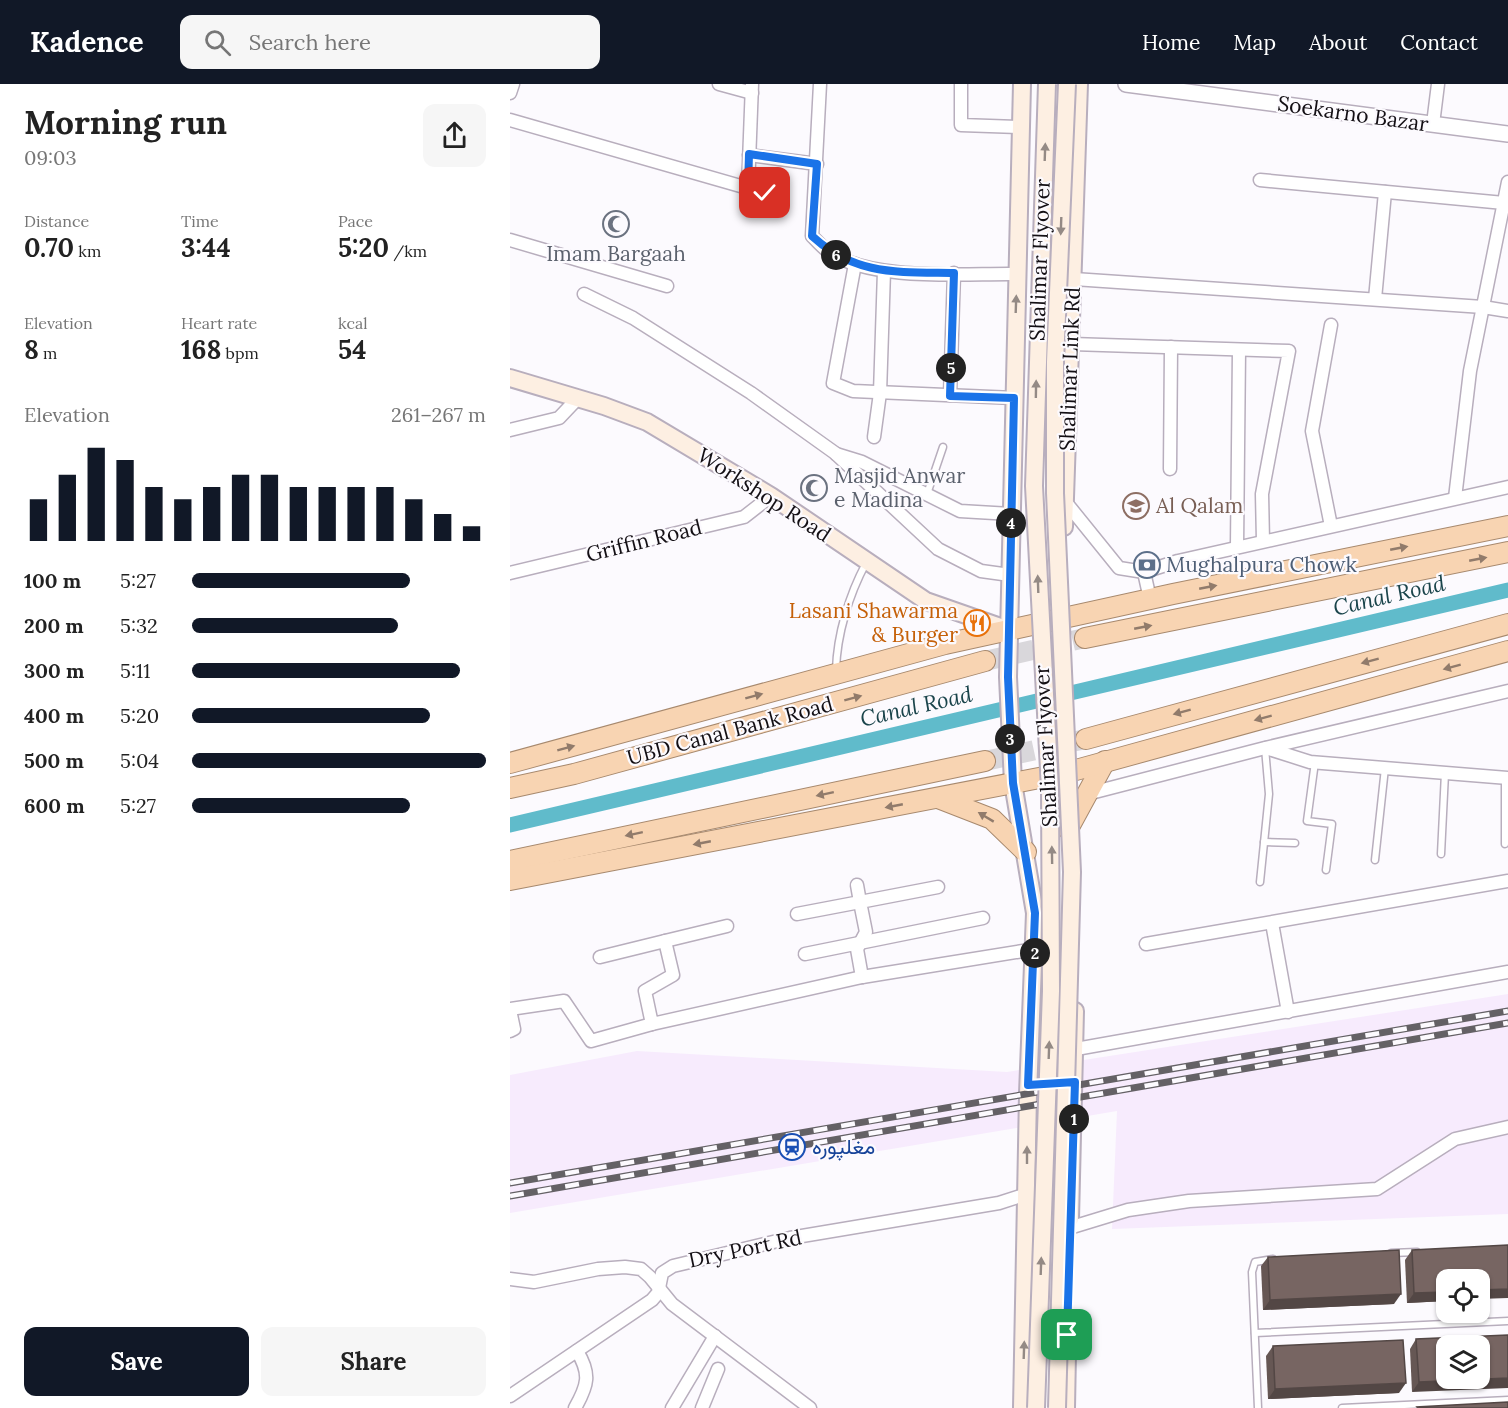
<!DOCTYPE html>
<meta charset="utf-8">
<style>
body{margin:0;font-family:Lora,Vazirmatn,serif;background:#f6f6f6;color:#222;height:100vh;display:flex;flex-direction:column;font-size:22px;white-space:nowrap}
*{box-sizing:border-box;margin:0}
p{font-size:20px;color:#767676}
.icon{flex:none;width:33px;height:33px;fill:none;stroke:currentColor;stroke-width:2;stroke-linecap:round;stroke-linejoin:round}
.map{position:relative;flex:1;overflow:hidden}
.details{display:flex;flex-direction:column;background:#fff;width:510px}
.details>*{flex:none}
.fabs{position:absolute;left:926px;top:1185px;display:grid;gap:12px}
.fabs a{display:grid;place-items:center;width:54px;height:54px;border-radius:12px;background:#fff;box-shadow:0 2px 4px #0004;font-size:30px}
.pin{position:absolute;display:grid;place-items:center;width:51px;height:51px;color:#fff;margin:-26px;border-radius:12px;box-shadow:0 3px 9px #0006}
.km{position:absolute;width:30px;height:30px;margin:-15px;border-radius:50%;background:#222;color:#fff;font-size:16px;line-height:30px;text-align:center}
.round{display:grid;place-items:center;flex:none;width:63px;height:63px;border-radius:12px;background:#f6f6f6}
.head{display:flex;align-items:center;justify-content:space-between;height:102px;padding:0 24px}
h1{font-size:33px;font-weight:700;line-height:45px}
.stats{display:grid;grid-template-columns:repeat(3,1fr);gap:9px;height:102px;padding:6px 24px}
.stats div{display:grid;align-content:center}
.stats b{font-size:26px;font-weight:700}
.stats small{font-size:16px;font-weight:400}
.stats p{font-size:16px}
.chart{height:168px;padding:12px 24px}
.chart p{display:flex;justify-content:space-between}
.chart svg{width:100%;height:108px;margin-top:6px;stroke:#111827;stroke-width:6}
.action{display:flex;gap:12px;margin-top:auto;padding:12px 24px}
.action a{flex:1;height:69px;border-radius:12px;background:#111827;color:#fff;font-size:24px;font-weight:700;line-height:69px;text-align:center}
.action a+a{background:#f6f6f6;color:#222}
ul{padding:0 24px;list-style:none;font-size:20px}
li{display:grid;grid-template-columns:96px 72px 1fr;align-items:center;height:45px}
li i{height:15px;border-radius:8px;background:#111827}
header{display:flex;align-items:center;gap:36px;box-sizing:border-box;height:84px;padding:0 30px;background:#111827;color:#fff}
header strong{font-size:28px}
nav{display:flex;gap:33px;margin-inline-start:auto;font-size:21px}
.search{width:420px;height:54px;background:#f6f6f6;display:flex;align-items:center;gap:15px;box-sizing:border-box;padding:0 21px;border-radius:12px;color:#767676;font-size:22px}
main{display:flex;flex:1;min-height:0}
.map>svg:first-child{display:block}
.built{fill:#f7ebfd}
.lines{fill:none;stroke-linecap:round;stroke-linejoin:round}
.canal{stroke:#60bbcb;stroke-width:15}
.trunk-tunnel{stroke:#d9d7db;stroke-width:20;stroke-dasharray:20 10;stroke-linecap:butt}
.service-casing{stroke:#b8aebd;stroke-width:9}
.minor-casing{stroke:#b8aebd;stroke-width:15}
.tertiary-casing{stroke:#b8aebd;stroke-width:18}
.secondary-casing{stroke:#b8aebd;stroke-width:20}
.trunk-casing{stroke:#a7896e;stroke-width:22}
.service{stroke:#fff;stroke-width:6}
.minor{stroke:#fff;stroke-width:12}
.tertiary{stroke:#fff;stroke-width:15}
.secondary{stroke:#fdefe2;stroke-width:16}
.trunk{stroke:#f8d4b2;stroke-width:20}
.rail-casing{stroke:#646165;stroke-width:7}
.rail{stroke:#fcfafe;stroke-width:4.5;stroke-dasharray:14;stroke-linecap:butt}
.secondary-bridge-casing{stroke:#b8aebd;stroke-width:20;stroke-linecap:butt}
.secondary-bridge{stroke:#fdefe2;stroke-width:16}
.wall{fill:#665754}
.shaded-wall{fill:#534745}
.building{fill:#776562;stroke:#534745;stroke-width:1.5;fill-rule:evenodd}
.oneway{fill:#948a85}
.oneway2{fill:#917b6b}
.route-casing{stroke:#fff;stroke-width:12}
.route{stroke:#1a73e8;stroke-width:8}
.labels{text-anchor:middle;stroke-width:4.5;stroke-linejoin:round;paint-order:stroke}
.street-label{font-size:21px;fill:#130f14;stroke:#fcfafe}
.worship-label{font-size:21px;fill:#5b616d;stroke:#fcfafe}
.education-label{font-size:21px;fill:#785e54;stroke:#fcfafe;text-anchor:start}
.service-label{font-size:21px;fill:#4e5e75;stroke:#fcfafe;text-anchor:start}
.food-label{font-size:21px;fill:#c56008;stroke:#fcfafe;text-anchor:end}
.transit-label{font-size:21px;fill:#164399;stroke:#fcfafe;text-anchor:start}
.water-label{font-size:22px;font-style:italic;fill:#1a444b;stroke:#fcfafe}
</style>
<header>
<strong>Kadence</strong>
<div class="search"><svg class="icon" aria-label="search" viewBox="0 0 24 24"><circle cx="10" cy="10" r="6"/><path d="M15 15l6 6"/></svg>Search here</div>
<nav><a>Home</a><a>Map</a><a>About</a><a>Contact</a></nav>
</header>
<main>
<section class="details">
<div class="head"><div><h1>Morning run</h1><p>09:03</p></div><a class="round"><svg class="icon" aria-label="share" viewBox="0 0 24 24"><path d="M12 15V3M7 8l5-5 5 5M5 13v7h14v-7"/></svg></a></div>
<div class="stats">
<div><p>Distance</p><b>0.70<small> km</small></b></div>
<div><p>Time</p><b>3:44</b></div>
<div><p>Pace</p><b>5:20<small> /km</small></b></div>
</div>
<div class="stats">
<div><p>Elevation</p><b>8<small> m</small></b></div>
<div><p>Heart rate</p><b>168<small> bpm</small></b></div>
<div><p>kcal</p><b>54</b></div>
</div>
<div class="chart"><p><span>Elevation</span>261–267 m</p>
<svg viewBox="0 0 160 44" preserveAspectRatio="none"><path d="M5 44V27M15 44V17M25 44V6M35 44V11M45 44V22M55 44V27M65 44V22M75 44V17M85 44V17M95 44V22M105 44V22M115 44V22M125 44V22M135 44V27M145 44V33M155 44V38"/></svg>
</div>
<ul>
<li><b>100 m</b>5:27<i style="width:74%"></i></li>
<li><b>200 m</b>5:32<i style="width:70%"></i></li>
<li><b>300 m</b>5:11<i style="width:91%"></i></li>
<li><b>400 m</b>5:20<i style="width:81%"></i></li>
<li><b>500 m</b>5:04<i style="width:100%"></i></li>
<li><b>600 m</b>5:27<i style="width:74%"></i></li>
</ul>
<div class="action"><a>Save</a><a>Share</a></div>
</section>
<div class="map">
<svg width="998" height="1324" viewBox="0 0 998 1324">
<rect width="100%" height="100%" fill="#fcfafe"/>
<polygon class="built" points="998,910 998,1130 602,1145 607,1027 0,1129 0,991 127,967 497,988"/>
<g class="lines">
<polyline class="canal" points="0,741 998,506"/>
<g class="trunk-tunnel">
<polyline points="475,577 575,554"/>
<polyline points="475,677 576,655"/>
</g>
<defs>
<g id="service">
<polyline points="417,410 433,363"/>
<path d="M326,586C327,550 339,511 356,479"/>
<polyline points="805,678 797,737 822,740 816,786"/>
<polyline points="995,694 995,760"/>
<polyline points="754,758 785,759"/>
<polyline points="931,770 935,689"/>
<polyline points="865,776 875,684"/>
<polyline points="750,798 759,710 755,664"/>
<polyline points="881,1169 907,1168"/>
<polyline points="745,1249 998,1237"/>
<polyline points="748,1324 742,1188 745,1178 763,1175"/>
<polyline points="832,1324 998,1316"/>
</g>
<g id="minor">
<polyline points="209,0 242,9"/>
<path d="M310,0L302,152C307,157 313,164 319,168C363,198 455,189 507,190"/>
<polyline points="451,0 451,41 511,43"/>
<polyline points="0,9 3,0"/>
<polyline points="0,36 255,109"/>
<polyline points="923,40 928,0"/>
<polyline points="239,71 307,80"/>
<polyline points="750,96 994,119"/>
<polyline points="238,104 242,0"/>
<polyline points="0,156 157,202"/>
<polyline points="345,180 323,299 343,307 504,314"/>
<polyline points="564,195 973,223 998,227"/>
<polyline points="74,210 123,234 241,309 325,369 428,465 471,487 500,491"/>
<polyline points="865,215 875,108"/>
<polyline points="821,241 802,347 821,442"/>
<polyline points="562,260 779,267 752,410 753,457"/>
<polyline points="440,311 444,189"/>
<polyline points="0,346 49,334 68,314"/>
<polyline points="364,353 370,309 374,187"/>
<polyline points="326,370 352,378 450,427 501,430"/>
<polyline points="660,385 661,263"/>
<polyline points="945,414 960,287 998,98"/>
<polyline points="554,416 609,484 634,488 668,477 998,403"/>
<polyline points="727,463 729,266"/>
<polyline points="634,488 640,515"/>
<polyline points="0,489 234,433 261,412"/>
<polyline points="756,664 800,678 998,694"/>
<polyline points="577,710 755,664 998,607"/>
<polyline points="287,830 350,818 347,801"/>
<polyline points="762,839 778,928"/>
<polyline points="155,857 217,842"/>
<polyline points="636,860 998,797"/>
<polyline points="295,870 473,834"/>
<polyline points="90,873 155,857 163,891 135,907 142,940 352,893 525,865"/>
<polyline points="352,893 347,865 356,848 350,818 428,803"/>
<polyline points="0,925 54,917 81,957 142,940"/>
<polyline points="0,926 4,945 0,947"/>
<polyline points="566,965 998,888"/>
<polyline points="559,1144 618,1126 679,1117 867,1105 945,1055 998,1043"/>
<polyline points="0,1195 24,1198 88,1185 115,1183 131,1185 140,1193 162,1220 300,1324"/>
<polyline points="0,1312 142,1216 148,1209 152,1189 163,1182 280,1154 489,1119 517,1110"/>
<path d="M65,1324C78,1301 81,1290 67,1267"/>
<polyline points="162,1324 205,1252"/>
<polyline points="192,1324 208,1285"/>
</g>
<polyline id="tertiary" points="616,0 998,50"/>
<g id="secondary">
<polyline points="512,0 498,593 503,699 525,829 518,1010 512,1324"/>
<polyline points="0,294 94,322 137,338 261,412 416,517 499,546"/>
<polyline points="554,443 569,0"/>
<polyline points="560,1135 565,927"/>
<polyline points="556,1324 557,1269"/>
</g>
<g id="trunk">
<polyline points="575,554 998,468"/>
<polyline points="576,655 998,540"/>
<polyline points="0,679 435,560 663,510 998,442"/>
<polyline points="0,704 64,690 475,577"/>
<polyline points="428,714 482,735 516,768"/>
<polyline points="558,745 595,677"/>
<polyline points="0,777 475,677"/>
<polyline points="0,796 555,689 998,567"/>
</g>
</defs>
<use href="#service" class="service-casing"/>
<use href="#minor" class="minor-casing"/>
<use href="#tertiary" class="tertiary-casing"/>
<use href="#secondary" class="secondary-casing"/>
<use href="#trunk" class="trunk-casing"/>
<use href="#service" class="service"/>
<use href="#minor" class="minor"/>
<use href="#tertiary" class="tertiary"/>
<use href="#secondary" class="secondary"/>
<use href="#trunk" class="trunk"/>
<defs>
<g id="rail">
<polyline points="0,1099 998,927"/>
<polyline points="0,1112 998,939"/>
</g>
</defs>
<use href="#rail" class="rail-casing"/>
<use href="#rail" class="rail"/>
<defs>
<g id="secondary-bridge">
<polyline points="526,1324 541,907 540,705 524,402 537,0"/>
<polyline points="547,1324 562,788 545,409 545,278 557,0"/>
</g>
</defs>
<use href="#secondary-bridge" class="secondary-bridge-casing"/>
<use href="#secondary-bridge" class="secondary-bridge"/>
</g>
<g class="wall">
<polygon points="902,1166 936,1196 936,1217 897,1219 895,1176"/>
<polygon points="758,1173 884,1220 753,1226 751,1182"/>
<polygon points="998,1251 902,1308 900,1265 906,1255"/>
<polygon points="763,1262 889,1309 758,1315 756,1272"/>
</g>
<g class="shaded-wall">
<polygon points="998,1205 998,1214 969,1215 969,1206"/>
<polygon points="936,1208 936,1217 897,1219 904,1209"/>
<polygon points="891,1210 884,1220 753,1226 760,1216"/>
<polygon points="998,1294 998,1304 902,1308 909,1298"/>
<polygon points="896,1299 889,1309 758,1315 765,1305"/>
</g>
<g class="building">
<polygon points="998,1161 998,1205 969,1206 969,1196 936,1196 936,1208 904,1209 902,1166"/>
<polygon points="889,1166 891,1210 760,1216 758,1173"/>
<path d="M998,1251V1294L909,1298L906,1255ZM936,1262H969V1294H936Z"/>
<polygon points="893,1256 896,1299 765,1305 763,1262"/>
<polygon points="998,1318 998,1324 908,1324 907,1323"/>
</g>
<defs><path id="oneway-solid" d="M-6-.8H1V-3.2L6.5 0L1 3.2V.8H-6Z" transform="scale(1.5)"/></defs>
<g class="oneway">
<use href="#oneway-solid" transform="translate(535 68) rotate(-88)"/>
<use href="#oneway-solid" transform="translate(551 142) rotate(92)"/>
<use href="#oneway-solid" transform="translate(506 220) rotate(-88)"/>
<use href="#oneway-solid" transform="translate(526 305) rotate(-89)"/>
<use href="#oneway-solid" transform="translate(528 500) rotate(-92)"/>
<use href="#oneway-solid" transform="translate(542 771) rotate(-91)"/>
<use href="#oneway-solid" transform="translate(539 966) rotate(-88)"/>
<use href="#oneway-solid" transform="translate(517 1071) rotate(-90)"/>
<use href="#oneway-solid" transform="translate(531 1182) rotate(-88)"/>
<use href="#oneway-solid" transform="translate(514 1266) rotate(-88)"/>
</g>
<g class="oneway2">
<use href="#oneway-solid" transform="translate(889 464) rotate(-11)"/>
<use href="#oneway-solid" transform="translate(968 475) rotate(-11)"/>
<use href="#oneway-solid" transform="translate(698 503) rotate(-11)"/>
<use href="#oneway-solid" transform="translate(633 543) rotate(-11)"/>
<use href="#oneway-solid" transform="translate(860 577) rotate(165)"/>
<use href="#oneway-solid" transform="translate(942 583) rotate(165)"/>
<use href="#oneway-solid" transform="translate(244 612) rotate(-15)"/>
<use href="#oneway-solid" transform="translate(343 614) rotate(-15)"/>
<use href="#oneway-solid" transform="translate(672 628) rotate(165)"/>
<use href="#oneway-solid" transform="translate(753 634) rotate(165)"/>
<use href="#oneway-solid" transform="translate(56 664) rotate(-15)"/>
<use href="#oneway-solid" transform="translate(315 710) rotate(168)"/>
<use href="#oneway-solid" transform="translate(384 722) rotate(169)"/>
<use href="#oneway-solid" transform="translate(476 733) rotate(-149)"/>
<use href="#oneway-solid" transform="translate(124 750) rotate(168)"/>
<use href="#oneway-solid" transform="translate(192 759) rotate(169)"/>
</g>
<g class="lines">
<defs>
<path id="route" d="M255,109L238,104L239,70L307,80L302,152C345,192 389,188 444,189L440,312L504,314L498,593L503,699L525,829L518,1001L565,998L557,1251"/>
</defs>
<use href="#route" class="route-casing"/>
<use href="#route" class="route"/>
</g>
<defs>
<symbol id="mosque-ring" viewBox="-11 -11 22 22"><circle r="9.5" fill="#fcfafe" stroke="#6b7280" stroke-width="1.5"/><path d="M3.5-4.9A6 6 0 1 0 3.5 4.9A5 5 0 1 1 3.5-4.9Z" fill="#6b7280"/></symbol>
<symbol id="school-ring" viewBox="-11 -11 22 22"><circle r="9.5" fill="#fcfafe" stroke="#8d6e63" stroke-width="1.5"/><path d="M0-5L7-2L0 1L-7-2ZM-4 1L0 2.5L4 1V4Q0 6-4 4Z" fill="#8d6e63"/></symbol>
<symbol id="bank-ring" viewBox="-11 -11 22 22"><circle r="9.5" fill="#fcfafe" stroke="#5c6f8a" stroke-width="1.5"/><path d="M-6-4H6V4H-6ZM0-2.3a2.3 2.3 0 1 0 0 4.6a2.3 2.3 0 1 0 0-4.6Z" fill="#5c6f8a"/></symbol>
<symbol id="restaurant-ring" viewBox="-11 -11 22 22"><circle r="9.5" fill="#fcfafe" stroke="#e8710a" stroke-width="1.5"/><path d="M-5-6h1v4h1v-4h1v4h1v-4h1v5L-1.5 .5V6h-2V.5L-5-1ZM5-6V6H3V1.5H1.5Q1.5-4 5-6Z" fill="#e8710a"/></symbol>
<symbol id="station-ring" viewBox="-11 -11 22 22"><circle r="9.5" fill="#fcfafe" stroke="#1a4fb4" stroke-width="1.5"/><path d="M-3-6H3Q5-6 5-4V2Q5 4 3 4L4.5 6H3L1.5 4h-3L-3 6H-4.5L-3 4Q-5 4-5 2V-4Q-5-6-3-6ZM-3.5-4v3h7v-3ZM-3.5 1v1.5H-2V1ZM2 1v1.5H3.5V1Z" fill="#1a4fb4"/></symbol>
</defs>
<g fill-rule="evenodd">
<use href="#mosque-ring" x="91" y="125" width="30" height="30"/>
<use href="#mosque-ring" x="289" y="389" width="30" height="30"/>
<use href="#school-ring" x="611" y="407" width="30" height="30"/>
<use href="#bank-ring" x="622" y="466" width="30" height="30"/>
<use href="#restaurant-ring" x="452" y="524" width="30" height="30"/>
<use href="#station-ring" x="267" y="1048" width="30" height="30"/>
</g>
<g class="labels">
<g class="street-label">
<text transform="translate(843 30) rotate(8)" y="7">Soekarno Bazar</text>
<text transform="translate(530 176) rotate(-88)" y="7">Shalimar Flyover</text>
<text transform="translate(560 285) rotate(-88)" y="7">Shalimar Link Rd</text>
<text transform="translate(254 411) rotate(33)" y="7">Workshop Road</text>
<text transform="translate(134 457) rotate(-14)" y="7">Griffin Road</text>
<text transform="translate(220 647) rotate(-15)" y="7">UBD Canal Bank Road</text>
<text transform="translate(536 662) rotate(-93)" y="7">Shalimar Flyover</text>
<text transform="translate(235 1165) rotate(-12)" y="7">Dry Port Rd</text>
</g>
<g class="worship-label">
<text x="106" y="177">Imam Bargaah</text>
<text x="324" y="399" text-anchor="start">Masjid Anwar<tspan x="324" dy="24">e Madina</tspan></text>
</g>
<g class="education-label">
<text x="646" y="429">Al Qalam</text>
</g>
<g class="service-label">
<text x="656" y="488">Mughalpura Chowk</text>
</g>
<g class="food-label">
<text x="448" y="534">Lasani Shawarma<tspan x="448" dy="24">&amp; Burger</tspan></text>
</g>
<g class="transit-label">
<text x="302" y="1070">مغلپورہ</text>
</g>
<g class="water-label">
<text transform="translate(879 511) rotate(-13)" y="8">Canal Road</text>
<text transform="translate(406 622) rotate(-13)" y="8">Canal Road</text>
</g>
</g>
</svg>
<div class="fabs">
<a><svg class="icon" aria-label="locate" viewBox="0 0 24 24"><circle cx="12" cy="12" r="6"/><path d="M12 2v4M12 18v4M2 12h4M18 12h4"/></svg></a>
<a><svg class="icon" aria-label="layers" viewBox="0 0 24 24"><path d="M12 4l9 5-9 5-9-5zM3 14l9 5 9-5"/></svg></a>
</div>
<div class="pin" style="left:557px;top:1251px;background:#1e9e55"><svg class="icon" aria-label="arrive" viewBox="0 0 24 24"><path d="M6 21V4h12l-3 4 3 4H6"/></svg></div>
<div class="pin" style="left:255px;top:109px;background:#d93025"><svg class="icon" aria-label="check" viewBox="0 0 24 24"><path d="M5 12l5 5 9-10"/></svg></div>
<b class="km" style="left:564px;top:1035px">1</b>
<b class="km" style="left:525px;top:869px">2</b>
<b class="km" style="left:500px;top:655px">3</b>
<b class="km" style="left:501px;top:439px">4</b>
<b class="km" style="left:441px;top:284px">5</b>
<b class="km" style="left:326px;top:171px">6</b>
</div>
</main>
